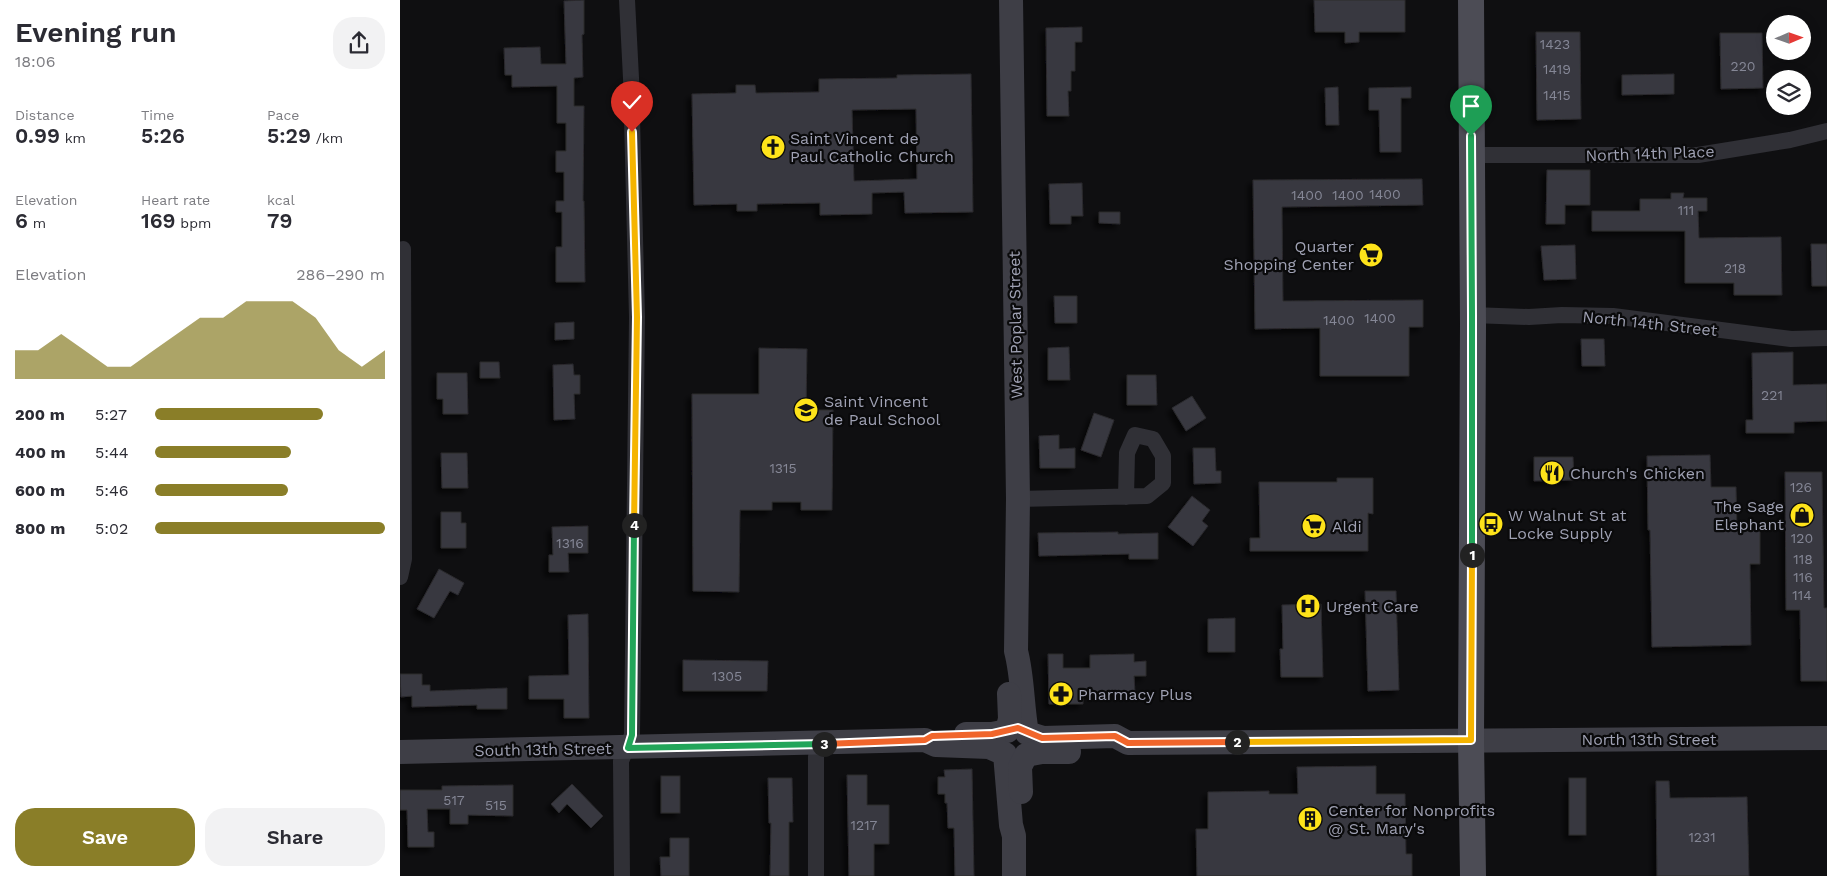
<!DOCTYPE html>
<meta charset="utf-8">
<style>
body{margin:0;font-family:"Work Sans",sans-serif;background:#f2f2f3;color:#2b2b33;height:100vh;display:flex;flex-direction:column;font-size:19px;white-space:nowrap}
*{box-sizing:border-box;margin:0}
p{font-size:16px;color:#7c7c81}
.icon{flex:none;width:28px;height:28px;fill:none;stroke:currentColor;stroke-width:2;stroke-linecap:round;stroke-linejoin:round}
.map{position:relative;flex:1;overflow:hidden}
.drawer{display:flex;flex-direction:column;background:#fff;width:400px}
.drawer>*{flex:none}
.needle{width:32px;rotate:88deg}
.controls{position:absolute;left:1366px;top:15px;display:grid;gap:10px}
.controls a{display:grid;place-items:center;width:45px;height:45px;border-radius:50%;background:#fff;box-shadow:0 2px 12px #0003;font-size:25px}
.pin{position:absolute;display:grid;place-items:center;width:42px;height:42px;color:#fff;margin:-51px -21px;border-radius:50% 50% 50% 0;rotate:-45deg;box-shadow:0 0 5px #0007}
.pin .icon{rotate:45deg}
.km{position:absolute;width:25px;height:25px;margin:-12px;border-radius:50%;background:#222;color:#fff;font-size:14px;line-height:25px;text-align:center}
.round{display:grid;place-items:center;flex:none;width:52px;height:52px;border-radius:20px;background:#f2f2f3}
.headline{display:flex;align-items:center;justify-content:space-between;height:85px;padding:0 15px}
h1{font-size:28px;font-weight:600;line-height:38px}
.metrics{display:grid;grid-template-columns:repeat(3,1fr);gap:8px;height:85px;padding:5px 15px}
.metrics div{display:grid;align-content:center}
.metrics b{font-size:21px;font-weight:600}
.metrics small{font-size:14px;font-weight:400}
.metrics p{font-size:14px}
.chart{height:140px;padding:10px 15px}
.chart p{display:flex;justify-content:space-between}
.chart svg{width:100%;height:90px;margin-top:5px;fill:#8a7e28;opacity:.7}
.cta{display:flex;gap:10px;margin-top:auto;padding:10px 15px}
.cta a{flex:1;height:58px;border-radius:20px;background:#8a7e28;color:#fff;font-size:20px;font-weight:600;line-height:58px;text-align:center}
.cta a+a{background:#f2f2f3;color:#2b2b33}
ul{padding:0 15px;list-style:none;font-size:16px}
li{display:grid;grid-template-columns:80px 60px 1fr;align-items:center;height:38px}
li i{height:12px;border-radius:6px;background:#8a7e28}
main{display:flex;flex:1;min-height:0}
.map>svg:first-child{display:block}
.building{fill:#38393f;stroke:#2a292d;fill-rule:evenodd;filter:url(#shadow)}
.lines{fill:none;stroke-linecap:round;stroke-linejoin:round}
.street{stroke:#303036;stroke-width:16}
.secondary{stroke:#3e3e46;stroke-width:24}
.primary{stroke:#4c4c55;stroke-width:26}
.split-1-casing{stroke:#fff;stroke-width:10}
.split-2-casing{stroke:#fff;stroke-width:10}
.split-3-casing{stroke:#fff;stroke-width:10}
.split-4-casing{stroke:#fff;stroke-width:10}
.split-5-casing{stroke:#fff;stroke-width:10}
.split-1{stroke:#22a559;stroke-width:6}
.split-2{stroke:#f5b400;stroke-width:6}
.split-3{stroke:#f0652b;stroke-width:6}
.split-4{stroke:#22a559;stroke-width:6}
.split-5{stroke:#f5b400;stroke-width:6}
.labels{text-anchor:middle;stroke-width:4.5;stroke-linejoin:round;paint-order:stroke}
.number-label{font-size:14px;fill:#858796}
.poi-label{font-size:16px;fill:#9fa1b3;stroke:#0a0a0b;text-anchor:start}
.street-label{font-size:16px;fill:#9fa1b3;stroke:#0a0a0b}
</style>
<main>
<section class="drawer">
<div class="headline"><div><h1>Evening run</h1><p>18:06</p></div><a class="round"><svg class="icon" aria-label="share" viewBox="0 0 24 24"><path d="M12 15V3M7 8l5-5 5 5M5 13v7h14v-7"/></svg></a></div>
<div class="metrics">
<div><p>Distance</p><b>0.99<small> km</small></b></div>
<div><p>Time</p><b>5:26</b></div>
<div><p>Pace</p><b>5:29<small> /km</small></b></div>
</div>
<div class="metrics">
<div><p>Elevation</p><b>6<small> m</small></b></div>
<div><p>Heart rate</p><b>169<small> bpm</small></b></div>
<div><p>kcal</p><b>79</b></div>
</div>
<div class="chart"><p><span>Elevation</span>286–290 m</p>
<svg viewBox="0 0 160 44" preserveAspectRatio="none"><path d="M0 44V30L10 30L20 22L30 30L40 38L50 38L60 30L70 22L80 14L90 14L100 6L110 6L120 6L130 14L140 30L150 38L160 30V44z"/></svg>
</div>
<ul>
<li><b>200 m</b>5:27<i style="width:73%"></i></li>
<li><b>400 m</b>5:44<i style="width:59%"></i></li>
<li><b>600 m</b>5:46<i style="width:58%"></i></li>
<li><b>800 m</b>5:02<i style="width:100%"></i></li>
</ul>
<div class="cta"><a>Save</a><a>Share</a></div>
</section>
<div class="map">
<svg width="1427" height="876" viewBox="0 0 1427 876">
<defs>
<filter id="shadow"><feDropShadow dx="-4.5" dy="4.5" stdDeviation="2.5" flood-color="#0009"/></filter>
</defs>
<rect width="100%" height="100%" fill="#0f0f11"/>
<g class="building">
<polygon points="184,0 184,34 182,35 183,77 174,78 174,106 184,106 183,201 184,201 185,282 156,282 156,247 162,247 162,212 156,212 156,201 164,201 164,172 156,172 156,151 166,151 166,123 157,123 157,86 112,87 112,75 105,75 104,48 140,47 141,64 166,64 164,1"/>
<polygon points="914,0 1005,0 1005,32 959,32 959,42 945,43 945,32 915,32"/>
<polygon points="682,27 682,42 675,42 675,71 671,71 671,91 668,91 669,116 647,116 646,28"/>
<polygon points="1136,32 1180,32 1181,119 1137,120"/>
<polygon points="1320,33 1362,33 1363,88 1321,89"/>
<path d="M571,74L573,212L505,213L504,192L472,193V214L420,215V203L357,204V211H337V204L294,205L292,94L336,93V85H355L356,93L419,92V79L497,78V75ZM516,109L517,179L454,181L452,110Z"/>
<polygon points="1274,74 1274,94 1222,95 1222,75"/>
<polygon points="938,87 939,125 926,125 925,88"/>
<polygon points="1011,87 1011,98 1001,98 1001,152 980,152 979,110 969,110 969,88"/>
<polygon points="1147,170 1190,170 1190,205 1165,205 1165,224 1146,224"/>
<polygon points="1022,179 1023,205 882,207 883,301 1023,300 1023,327 1009,327 1009,376 920,376 920,328 855,329 853,180"/>
<polygon points="682,183 683,216 671,216 671,224 650,224 649,184"/>
<polygon points="1271,193 1284,193 1283,198 1307,198 1307,211 1298,211 1299,238 1381,237 1382,295 1334,295 1334,283 1285,283 1285,231 1192,231 1192,211 1240,211 1240,199 1271,199"/>
<polygon points="699,212 720,212 720,224 699,223"/>
<polygon points="1411,244 1427,244 1427,286 1412,286"/>
<polygon points="1175,245 1176,279 1144,280 1141,246"/>
<polygon points="654,296 677,296 677,323 655,323"/>
<polygon points="174,322 174,339 155,340 155,323"/>
<polygon points="1181,339 1204,339 1205,366 1182,366"/>
<polygon points="669,347 670,380 648,380 648,348"/>
<polygon points="359,348 407,349 406,410 433,410 432,510 401,510 401,502 372,502 372,510 340,510 339,592 293,591 292,394 359,394"/>
<polygon points="1393,352 1393,385 1427,384 1427,421 1394,422 1394,433 1346,433 1346,420 1353,420 1352,353"/>
<polygon points="80,362 99,362 100,378 80,378"/>
<polygon points="173,364 174,375 180,375 180,394 174,394 175,419 154,420 153,365"/>
<polygon points="37,373 67,373 68,414 43,414 43,399 37,399"/>
<polygon points="727,375 756,375 757,405 727,405"/>
<polygon points="792,396 806,418 786,431 772,408"/>
<polygon points="694,413 714,420 701,457 681,450"/>
<polygon points="659,435 659,449 675,448 675,468 640,468 639,436"/>
<polygon points="793,448 815,448 816,471 821,471 821,483 794,484"/>
<polygon points="41,453 67,453 68,488 42,488"/>
<polygon points="1310,455 1311,487 1336,487 1337,531 1360,530 1360,564 1350,564 1351,645 1252,647 1250,530 1248,530 1247,456"/>
<polygon points="1134,457 1173,457 1174,480 1134,481"/>
<polygon points="1385,472 1422,472 1424,608 1427,608 1427,681 1401,681 1400,610 1386,610"/>
<polygon points="937,478 973,478 973,514 968,513 968,551 850,551 850,538 860,538 859,482 937,482"/>
<polygon points="792,496 810,510 802,521 808,526 793,546 768,527"/>
<polygon points="41,512 61,512 61,523 66,523 66,548 41,548"/>
<polygon points="188,526 188,553 168,553 169,572 149,572 149,555 153,555 152,527"/>
<polygon points="718,532 718,534 758,533 758,559 729,559 729,554 639,556 638,533"/>
<polygon points="39,569 64,583 58,595 50,591 34,618 17,609"/>
<polygon points="965,591 996,591 999,690 968,691"/>
<polygon points="921,604 923,677 881,677 880,649 883,649 882,605"/>
<polygon points="188,614 189,718 164,718 164,699 129,699 129,676 169,675 168,615"/>
<polygon points="835,618 835,652 808,652 808,619"/>
<polygon points="648,654 663,654 663,668 690,668 690,655 734,654 734,662 746,661 746,676 734,676 735,692 683,693 683,704 649,704"/>
<polygon points="283,660 368,661 367,691 283,691"/>
<polygon points="0,674 22,674 22,685 30,685 30,691 107,688 107,709 77,709 77,705 12,707 12,696 1,697"/>
<polygon points="976,766 976,794 1005,794 1006,854 1012,854 1012,876 797,876 796,829 808,829 808,792 869,791 869,794 898,794 897,767"/>
<polygon points="572,769 574,876 555,876 554,828 548,828 547,803 545,803 545,794 538,794 538,777 545,777 544,770"/>
<polygon points="447,775 467,775 467,805 489,805 489,844 474,844 474,876 449,876"/>
<rect x="261" y="776" width="19" height="37"/>
<polygon points="368,778 392,778 393,822 389,822 389,876 370,876 371,823 369,823"/>
<rect x="1169" y="778" width="17" height="57"/>
<polygon points="1256,781 1269,781 1270,798 1347,797 1349,876 1257,876"/>
<polygon points="172,784 203,816 191,828 167,804 159,813 151,804"/>
<polygon points="113,785 113,816 68,815 68,824 50,824 50,809 27,809 28,832 34,832 34,847 8,847 7,810 0,810 0,790 42,790 42,786"/>
<polygon points="270,838 289,838 289,876 261,876 260,857 270,857"/>
</g>
<g class="lines">
<g class="street">
<polyline points="1071,155 1298,155 1390,140 1427,131"/>
<polyline points="0,250 3,249 4,559 0,577"/>
<polyline points="1072,315 1129,317 1162,315 1213,316 1391,339 1427,338"/>
<polyline points="618,499 747,496 763,483 763,456 753,439 735,435 727,453 726,497"/>
<polyline points="222,876 221,761 232,735 237,317 231,78 227,0"/>
<polyline points="416,876 416,757 418,744"/>
</g>
<g class="secondary">
<path d="M611,0L618,499L616,651C623,678 622,706 627,733L643,738L715,736L728,743L1427,738"/>
<polyline points="566,734 592,734 607,731 610,719 609,694"/>
<polyline points="0,752 525,740 536,745 589,747 605,754 611,825 614,836 614,876"/>
<polyline points="621,792 620,767 626,755 642,752 669,752"/>
</g>
<polyline class="primary" points="1071,0 1073,325 1071,740 1073,876"/>
</g>
<g class="lines">
<defs>
<polyline id="split-1" points="1071,136 1072,315 1072,555"/>
<polyline id="split-2" points="837,742 1071,740 1072,555"/>
<polyline id="split-3" points="424,744 525,740 532,736 592,734 618,728 642,738 715,736 728,743 837,742"/>
<polyline id="split-4" points="234,525 232,735 228,748 424,744"/>
<polyline id="split-5" points="232,132 237,317 234,525"/>
</defs>
<use href="#split-1" class="split-1-casing"/>
<use href="#split-2" class="split-2-casing"/>
<use href="#split-3" class="split-3-casing"/>
<use href="#split-4" class="split-4-casing"/>
<use href="#split-5" class="split-5-casing"/>
<use href="#split-1" class="split-1"/>
<use href="#split-2" class="split-2"/>
<use href="#split-3" class="split-3"/>
<use href="#split-4" class="split-4"/>
<use href="#split-5" class="split-5"/>
</g>
<defs>
<symbol id="church-disc" viewBox="-11 -11 22 22"><circle r="9.5" fill="#fee31a" stroke="#0a0a0b"/><path d="M-1.2-6h2.4v3.5h3.3v2.4h-3.3V6h-2.4V-.1h-3.3v-2.4h3.3Z" fill="#111"/></symbol>
<symbol id="supermarket-disc" viewBox="-11 -11 22 22"><circle r="9.5" fill="#fee31a" stroke="#0a0a0b"/><path d="M-6-5.5h2.5l.6 2H6L4.5 2H-2.5L-4.4-4H-6ZM-1.5 3.2a1.3 1.3 0 1 0 .1 0ZM3 3.2a1.3 1.3 0 1 0 .1 0Z" fill="#111"/></symbol>
<symbol id="school-disc" viewBox="-11 -11 22 22"><circle r="9.5" fill="#fee31a" stroke="#0a0a0b"/><path d="M0-5L7-2L0 1L-7-2ZM-4 1L0 2.5L4 1V4Q0 6-4 4Z" fill="#111"/></symbol>
<symbol id="restaurant-disc" viewBox="-11 -11 22 22"><circle r="9.5" fill="#fee31a" stroke="#0a0a0b"/><path d="M-5-6h1v4h1v-4h1v4h1v-4h1v5L-1.5 .5V6h-2V.5L-5-1ZM5-6V6H3V1.5H1.5Q1.5-4 5-6Z" fill="#111"/></symbol>
<symbol id="shop-disc" viewBox="-11 -11 22 22"><circle r="9.5" fill="#fee31a" stroke="#0a0a0b"/><path d="M-5-2.5h2.3a2.7 3.5 0 0 1 5.4 0H5L5.5 6h-11ZM-1.5-2.5h3a1.5 2.3 0 0 0-3 0Z" fill="#111"/></symbol>
<symbol id="bus-disc" viewBox="-11 -11 22 22"><circle r="9.5" fill="#fee31a" stroke="#0a0a0b"/><path d="M-5-6H5V4H4V6H2V4H-2V6H-4V4H-5ZM-3.5-4V0h7V-4ZM-3.5 1.2v1.5H-2V1.2ZM2 1.2v1.5H3.5V1.2Z" fill="#111"/></symbol>
<symbol id="hospital-disc" viewBox="-11 -11 22 22"><circle r="9.5" fill="#fee31a" stroke="#0a0a0b"/><path d="M-5-5h3v3.5h4V-5h3V5h-3V1.5h-4V5h-3Z" fill="#111"/></symbol>
<symbol id="pharmacy-disc" viewBox="-11 -11 22 22"><circle r="9.5" fill="#fee31a" stroke="#0a0a0b"/><path d="M-2-6h4v4h4v4h-4v4h-4v-4h-4v-4h4Z" fill="#111"/></symbol>
<symbol id="building-disc" viewBox="-11 -11 22 22"><circle r="9.5" fill="#fee31a" stroke="#0a0a0b"/><path d="M-4-6H4V6H1V3H-1V6H-4ZM-2.5-4.3h1.7v1.8h-1.7ZM.8-4.3h1.7v1.8H.8ZM-2.5-1h1.7V.8h-1.7ZM.8-1h1.7V.8H.8Z" fill="#111"/></symbol>
</defs>
<g fill-rule="evenodd">
<use href="#church-disc" x="359" y="133" width="28" height="28"/>
<use href="#supermarket-disc" x="957" y="241" width="28" height="28"/>
<use href="#school-disc" x="392" y="396" width="28" height="28"/>
<use href="#restaurant-disc" x="1138" y="459" width="28" height="28"/>
<use href="#shop-disc" x="1388" y="501" width="28" height="28"/>
<use href="#bus-disc" x="1077" y="510" width="28" height="28"/>
<use href="#supermarket-disc" x="900" y="512" width="28" height="28"/>
<use href="#hospital-disc" x="894" y="592" width="28" height="28"/>
<use href="#pharmacy-disc" x="647" y="680" width="28" height="28"/>
<use href="#building-disc" x="896" y="805" width="28" height="28"/>
</g>
<g class="labels">
<g class="number-label">
<text x="1155" y="49">1423</text>
<text x="1343" y="71">220</text>
<text x="1157" y="74">1419</text>
<text x="1157" y="100">1415</text>
<text x="985" y="199">1400</text>
<text x="907" y="200">1400</text>
<text x="948" y="200">1400</text>
<text x="1286" y="215">111</text>
<text x="1335" y="273">218</text>
<text x="980" y="323">1400</text>
<text x="939" y="325">1400</text>
<text x="1372" y="400">221</text>
<text x="383" y="473">1315</text>
<text x="1401" y="492">126</text>
<text x="1402" y="543">120</text>
<text x="170" y="548">1316</text>
<text x="1403" y="564">118</text>
<text x="1403" y="582">116</text>
<text x="1402" y="600">114</text>
<text x="327" y="681">1305</text>
<text x="54" y="805">517</text>
<text x="96" y="810">515</text>
<text x="464" y="830">1217</text>
<text x="1302" y="842">1231</text>
</g>
<g class="poi-label">
<text x="390" y="144">Saint Vincent de<tspan x="390" dy="18">Paul Catholic Church</tspan></text>
<text x="954" y="252" text-anchor="end">Quarter<tspan x="954" dy="18">Shopping Center</tspan></text>
<text x="424" y="407">Saint Vincent<tspan x="424" dy="18">de Paul School</tspan></text>
<text x="1170" y="479">Church's Chicken</text>
<text x="1384" y="512" text-anchor="end">The Sage<tspan x="1384" dy="18">Elephant</tspan></text>
<text x="1108" y="521">W Walnut St at<tspan x="1108" dy="18">Locke Supply</tspan></text>
<text x="932" y="532">Aldi</text>
<text x="926" y="612">Urgent Care</text>
<text x="678" y="700">Pharmacy Plus</text>
<text x="928" y="816">Center for Nonprofits<tspan x="928" dy="18">@ St. Mary's</tspan></text>
</g>
<g class="street-label">
<text transform="translate(1250 153) rotate(-2)" y="6">North 14th Place</text>
<text transform="translate(1250 323) rotate(6)" y="6">North 14th Street</text>
<text transform="translate(615 325) rotate(-91)" y="6">West Poplar Street</text>
<text x="1249" y="745">North 13th Street</text>
<text transform="translate(143 749) rotate(-1)" y="6">South 13th Street</text>
</g>
</g>
</svg>
<div class="controls">
<a><svg class="needle" viewBox="-14 -14 28 28"><path d="M0-13l5 13h-10z" fill="#e53935"/><path d="M0 13l5-13h-10z" fill="#7c7c81"/></svg></a>
<a><svg class="icon" aria-label="layers" viewBox="0 0 24 24"><path d="M12 4l9 5-9 5-9-5zM3 14l9 5 9-5"/></svg></a>
</div>
<div class="pin" style="left:1071px;top:136px;background:#1e9e55"><svg class="icon" aria-label="arrive" viewBox="0 0 24 24"><path d="M6 21V4h12l-3 4 3 4H6"/></svg></div>
<div class="pin" style="left:232px;top:132px;background:#d93025"><svg class="icon" aria-label="check" viewBox="0 0 24 24"><path d="M5 12l5 5 9-10"/></svg></div>
<b class="km" style="left:1072px;top:555px">1</b>
<b class="km" style="left:837px;top:742px">2</b>
<b class="km" style="left:424px;top:744px">3</b>
<b class="km" style="left:234px;top:525px">4</b>
</div>
</main>
